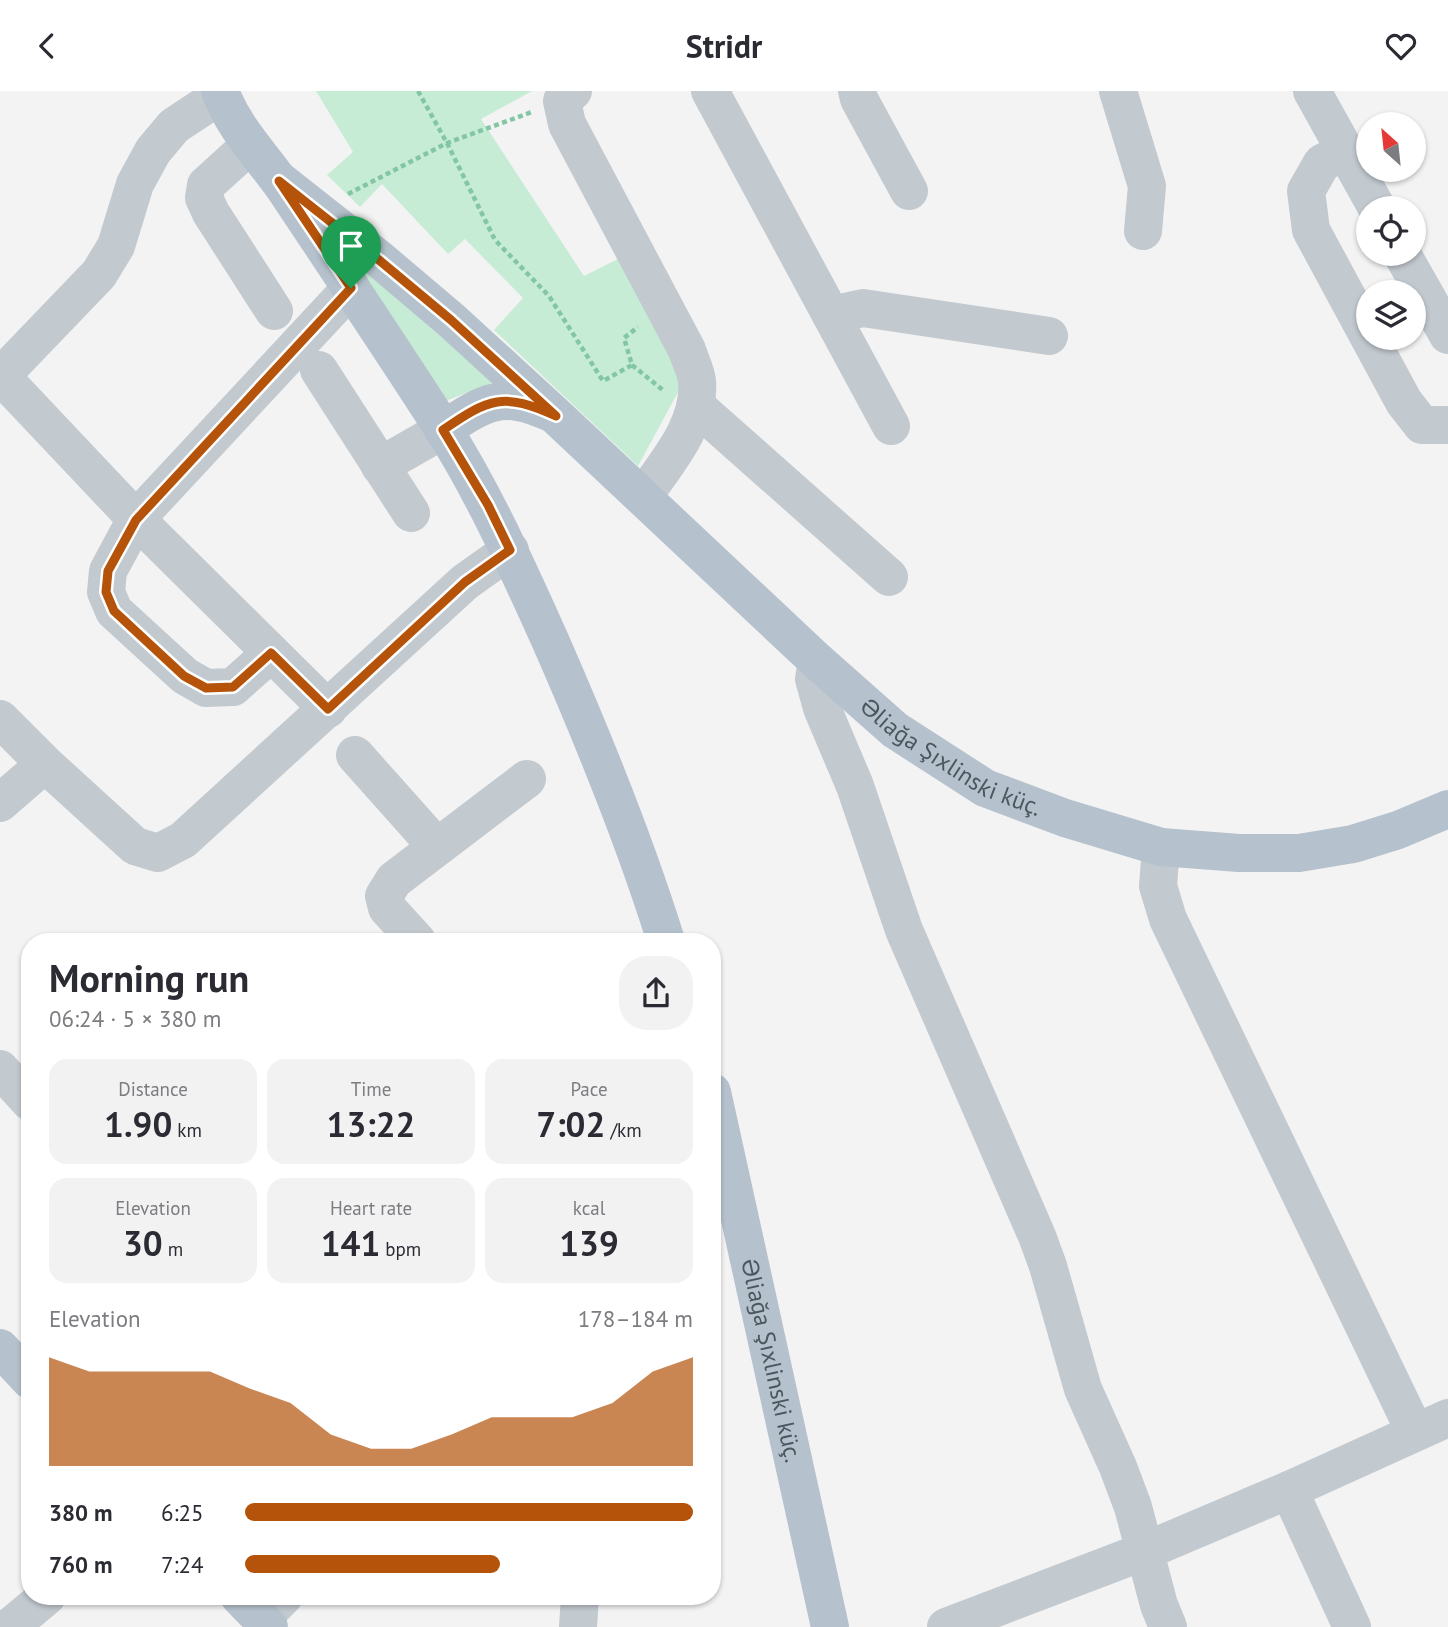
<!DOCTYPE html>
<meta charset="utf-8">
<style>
body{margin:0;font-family:"PT Sans",sans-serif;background:#f2f2f3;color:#2b2b33;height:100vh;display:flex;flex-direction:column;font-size:26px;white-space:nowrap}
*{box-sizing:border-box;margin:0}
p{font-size:23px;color:#7c7c81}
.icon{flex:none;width:38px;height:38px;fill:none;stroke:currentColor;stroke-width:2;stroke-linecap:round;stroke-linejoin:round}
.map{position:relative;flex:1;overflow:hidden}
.details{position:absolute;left:21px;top:842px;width:700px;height:672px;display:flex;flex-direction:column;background:#fff;border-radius:28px;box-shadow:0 2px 5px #0004}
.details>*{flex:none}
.needle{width:46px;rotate:333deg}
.fabs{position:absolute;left:1356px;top:21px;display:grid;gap:14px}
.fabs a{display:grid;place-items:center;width:70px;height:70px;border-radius:50%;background:#fff;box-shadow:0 2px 5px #0004;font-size:35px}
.pin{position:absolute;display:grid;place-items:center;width:60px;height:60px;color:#fff;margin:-72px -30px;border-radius:50% 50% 50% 0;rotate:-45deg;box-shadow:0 0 7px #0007}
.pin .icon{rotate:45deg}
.round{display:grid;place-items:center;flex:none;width:74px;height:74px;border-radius:28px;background:#f2f2f3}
.summary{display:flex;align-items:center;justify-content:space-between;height:119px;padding:0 28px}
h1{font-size:38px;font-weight:700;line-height:52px}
.metrics{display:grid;grid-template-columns:repeat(3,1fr);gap:10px;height:119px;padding:7px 28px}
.metrics div{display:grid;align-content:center;border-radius:18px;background:#f2f2f3;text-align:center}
.metrics b{font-size:35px;font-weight:700}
.metrics small{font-size:19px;font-weight:400}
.metrics p{font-size:19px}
.chart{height:196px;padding:14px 28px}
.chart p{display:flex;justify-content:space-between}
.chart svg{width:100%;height:126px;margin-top:7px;fill:#b45309;opacity:.7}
ul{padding:0 28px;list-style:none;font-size:23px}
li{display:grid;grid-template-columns:112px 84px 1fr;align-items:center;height:52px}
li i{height:18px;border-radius:9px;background:#b45309}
header{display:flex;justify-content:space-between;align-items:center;height:91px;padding:0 28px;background:#fff;font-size:32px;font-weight:700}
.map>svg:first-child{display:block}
.green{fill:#c7ecd5}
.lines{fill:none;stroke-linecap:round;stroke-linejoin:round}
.path{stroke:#82c6a4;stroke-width:4.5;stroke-dasharray:5 3.5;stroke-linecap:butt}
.minor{stroke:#c2c9cf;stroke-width:38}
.major{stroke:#b5c2cd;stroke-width:38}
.route-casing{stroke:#fff;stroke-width:14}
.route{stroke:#b45309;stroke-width:9}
.labels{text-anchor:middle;stroke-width:5;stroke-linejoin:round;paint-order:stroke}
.street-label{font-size:24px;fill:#4c565e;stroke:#fff}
</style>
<header><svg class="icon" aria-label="back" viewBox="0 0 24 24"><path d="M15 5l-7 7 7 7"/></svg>Stridr<svg class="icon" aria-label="heart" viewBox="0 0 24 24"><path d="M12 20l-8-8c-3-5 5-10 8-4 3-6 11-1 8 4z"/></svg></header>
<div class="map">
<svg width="1448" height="1536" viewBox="0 0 1448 1536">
<rect width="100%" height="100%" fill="#f4f3f3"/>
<g class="green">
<polygon points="316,0 532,0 481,28 584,185 624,165 683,292 638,375 494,239 523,207 465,148 448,163 382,93 360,116 327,84 353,61"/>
<polygon points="346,163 500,289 443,311"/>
</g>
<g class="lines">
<g class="path">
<polyline points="418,0 447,52 495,149 549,205 603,290 632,274 624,247 638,236"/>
<polyline points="348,103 447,52 532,21"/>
<polyline points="632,274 664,300"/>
</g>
<g class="minor">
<path d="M573,0L562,10L567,33L687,259C690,269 696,280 697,290C701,334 666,372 643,406"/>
<polyline points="710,0 831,224 863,217 1049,245"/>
<polyline points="857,0 859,8 909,100"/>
<polyline points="1118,0 1147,95 1143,140"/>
<polyline points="1312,0 1377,117"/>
<polyline points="250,54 206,94 204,107 211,122 274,220"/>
<polyline points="1345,60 1322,72 1306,100 1311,139 1404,311 1422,334 1448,334"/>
<polyline points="1402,163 1448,244"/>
<polyline points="831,224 891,335"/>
<polyline points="319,279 411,422"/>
<polyline points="0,284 136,428 328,618"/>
<polyline points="0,286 99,183 116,155 135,93 153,60 174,35 221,4"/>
<polyline points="696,315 889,486"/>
<polyline points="380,375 443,339"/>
<polyline points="271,562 233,596 206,597 185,585 114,520 106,501 108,480 136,428 351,197"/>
<polyline points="817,570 814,588 822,617 855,695 904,839 1037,1145 1048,1175 1083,1298 1118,1376 1133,1416 1159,1514 1168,1536"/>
<polyline points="0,628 45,673 135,755 158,762 183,749 465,491 510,459"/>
<polyline points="355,664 437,756"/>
<polyline points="0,712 45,673"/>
<polyline points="1161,756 1158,795 1168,828 1415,1341"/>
<polyline points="417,850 387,817 384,805 394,789 527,688"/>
<polyline points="0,978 30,1011"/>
<polyline points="1289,1399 1352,1536"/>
<polyline points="262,1527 284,1505"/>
<polyline points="10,1536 47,1505"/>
<polyline points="578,1536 580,1505"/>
<polyline points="946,1536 1145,1460 1289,1399 1448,1327"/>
</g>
<g class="major">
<path d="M220,0C235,40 264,67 287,101C339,179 391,257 442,336C485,404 517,476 550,549C593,647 634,747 666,850"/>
<path id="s1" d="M280,90L379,168L451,229L556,325L817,570L895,639L985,697L1065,727L1161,756L1239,762H1299L1353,753L1398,739L1448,718"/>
<path d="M443,339C486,310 502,300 551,322"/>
<path id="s2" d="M712,1001L830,1536"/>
<polyline points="0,1257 30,1289"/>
<polyline points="239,1505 269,1536"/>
</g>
</g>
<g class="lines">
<defs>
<path id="route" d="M279,90L379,169L451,229L556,325C504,301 489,307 443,339L488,414L510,459L465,491L328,618L271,562L233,596L206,597L184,585L114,520L106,501L108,480L136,429L351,197Z"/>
</defs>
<use href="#route" class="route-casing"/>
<use href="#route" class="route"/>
</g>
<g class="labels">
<g class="street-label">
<text dy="8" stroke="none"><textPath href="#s1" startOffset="887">Əliağa Şıxlinski küç.</textPath></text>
<text dy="8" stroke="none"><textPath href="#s2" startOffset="275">Əliağa Şıxlinski küç.</textPath></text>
</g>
</g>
</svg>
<div class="fabs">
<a><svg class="needle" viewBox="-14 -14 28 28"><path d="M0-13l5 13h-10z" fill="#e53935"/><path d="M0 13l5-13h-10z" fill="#7c7c81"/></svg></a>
<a><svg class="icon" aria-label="locate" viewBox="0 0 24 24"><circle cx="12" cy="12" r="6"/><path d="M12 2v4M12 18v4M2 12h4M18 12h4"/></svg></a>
<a><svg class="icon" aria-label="layers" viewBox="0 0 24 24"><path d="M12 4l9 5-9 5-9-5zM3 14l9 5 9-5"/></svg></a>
</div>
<div class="pin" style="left:351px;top:197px;background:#1e9e55"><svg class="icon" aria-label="arrive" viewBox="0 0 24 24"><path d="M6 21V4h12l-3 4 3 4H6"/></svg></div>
<section class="details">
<div class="summary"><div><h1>Morning run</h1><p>06:24 · 5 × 380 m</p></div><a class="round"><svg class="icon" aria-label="share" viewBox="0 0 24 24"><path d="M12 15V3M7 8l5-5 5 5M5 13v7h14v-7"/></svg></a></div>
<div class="metrics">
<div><p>Distance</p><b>1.90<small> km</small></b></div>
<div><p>Time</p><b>13:22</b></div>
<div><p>Pace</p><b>7:02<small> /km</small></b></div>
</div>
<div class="metrics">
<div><p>Elevation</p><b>30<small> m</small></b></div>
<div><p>Heart rate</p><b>141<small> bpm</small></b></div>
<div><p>kcal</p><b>139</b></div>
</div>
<div class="chart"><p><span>Elevation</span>178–184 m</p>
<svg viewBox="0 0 160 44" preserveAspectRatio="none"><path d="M0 44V6L10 11L20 11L30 11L40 11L50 17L60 22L70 33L80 38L90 38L100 33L110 27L120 27L130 27L140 22L150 11L160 6V44z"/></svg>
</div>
<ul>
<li><b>380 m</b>6:25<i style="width:100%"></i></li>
<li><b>760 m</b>7:24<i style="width:57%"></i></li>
</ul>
</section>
</div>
